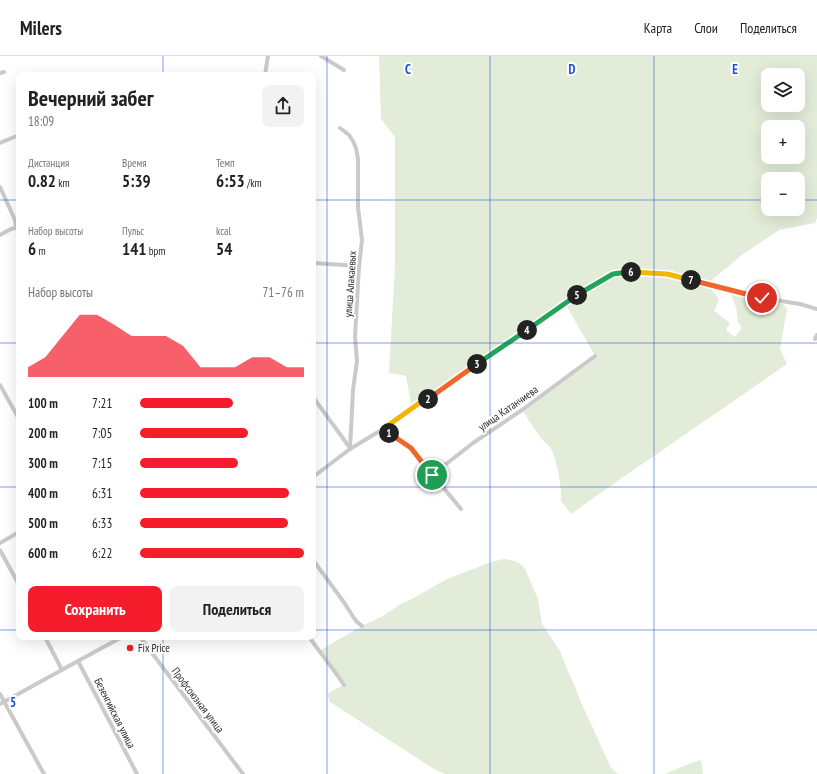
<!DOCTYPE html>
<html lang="ru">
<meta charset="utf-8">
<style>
body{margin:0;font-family:"PT Sans Narrow",sans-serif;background:#f2f2f2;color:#222;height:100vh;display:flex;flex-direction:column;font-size:15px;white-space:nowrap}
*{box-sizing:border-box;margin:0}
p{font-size:13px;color:#767676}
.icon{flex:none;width:22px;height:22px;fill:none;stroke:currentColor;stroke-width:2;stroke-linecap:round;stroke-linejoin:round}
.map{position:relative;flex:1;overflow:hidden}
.side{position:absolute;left:16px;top:16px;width:300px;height:568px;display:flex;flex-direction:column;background:#fff;border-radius:8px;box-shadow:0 4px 16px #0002}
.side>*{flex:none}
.fabs{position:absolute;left:761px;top:12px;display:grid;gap:8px}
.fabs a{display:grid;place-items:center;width:44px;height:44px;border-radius:8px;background:#fff;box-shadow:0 4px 16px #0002;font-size:20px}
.pin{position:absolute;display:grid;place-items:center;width:34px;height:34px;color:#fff;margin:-17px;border:2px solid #fff;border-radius:50%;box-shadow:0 1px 4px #0007}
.km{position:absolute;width:20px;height:20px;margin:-10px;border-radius:50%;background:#222;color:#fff;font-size:11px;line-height:20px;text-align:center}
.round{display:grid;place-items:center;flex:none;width:42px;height:42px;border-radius:8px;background:#f2f2f2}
.head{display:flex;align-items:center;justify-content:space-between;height:68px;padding:0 12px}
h1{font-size:22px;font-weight:600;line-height:30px}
.metrics{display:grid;grid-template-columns:repeat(3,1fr);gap:6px;height:68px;padding:4px 12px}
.metrics div{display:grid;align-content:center}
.metrics b{font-size:17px;font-weight:600}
.metrics small{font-size:11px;font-weight:400}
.metrics p{font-size:11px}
.chart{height:112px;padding:8px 12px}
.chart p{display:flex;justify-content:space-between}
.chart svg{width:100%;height:72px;margin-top:4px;fill:#f51d2c;opacity:.7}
.action{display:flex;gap:8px;margin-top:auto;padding:8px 12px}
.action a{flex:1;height:46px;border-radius:8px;background:#f51d2c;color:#fff;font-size:16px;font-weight:600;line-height:46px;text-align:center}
.action a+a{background:#f2f2f2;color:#222}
ul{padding:0 12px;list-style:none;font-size:13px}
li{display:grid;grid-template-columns:64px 48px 1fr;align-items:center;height:30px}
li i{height:10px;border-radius:5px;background:#f51d2c}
header{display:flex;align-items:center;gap:24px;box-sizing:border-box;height:56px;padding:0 20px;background:#fff;border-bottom:1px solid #e0e0e0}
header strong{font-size:19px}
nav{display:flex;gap:22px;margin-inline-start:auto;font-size:14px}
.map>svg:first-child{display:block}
.green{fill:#e3ecd8;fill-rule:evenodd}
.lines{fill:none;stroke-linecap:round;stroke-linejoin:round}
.minor{stroke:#cacaca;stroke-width:4}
.split-1-casing{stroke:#fff;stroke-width:8}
.split-2-casing{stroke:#fff;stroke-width:8}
.split-3-casing{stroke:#fff;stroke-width:8}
.split-4-casing{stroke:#fff;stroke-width:8}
.split-5-casing{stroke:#fff;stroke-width:8}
.split-6-casing{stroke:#fff;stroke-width:8}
.split-7-casing{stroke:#fff;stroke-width:8}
.split-8-casing{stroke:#fff;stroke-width:8}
.split-9-casing{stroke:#fff;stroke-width:8}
.split-1{stroke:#f0652b;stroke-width:5}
.split-2{stroke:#f5b400;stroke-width:5}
.split-3{stroke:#f0652b;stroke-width:5}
.split-4{stroke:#22a559;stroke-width:5}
.split-5{stroke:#22a559;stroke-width:5}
.split-6{stroke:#22a559;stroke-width:5}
.split-7{stroke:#f5b400;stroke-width:5}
.split-8{stroke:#f0652b;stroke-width:5}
.split-9{stroke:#f5b400;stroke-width:5}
.grid{fill:none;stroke:#1d4ed8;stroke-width:1;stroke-opacity:0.55}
.poi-dot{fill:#f51d2c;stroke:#fff;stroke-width:1.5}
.labels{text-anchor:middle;stroke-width:4;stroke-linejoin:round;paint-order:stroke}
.street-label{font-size:11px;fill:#2d2d2d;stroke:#fff}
.poi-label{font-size:11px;fill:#2d2d2d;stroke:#fff;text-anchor:start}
.grid-label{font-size:13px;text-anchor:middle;font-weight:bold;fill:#1d4ed8;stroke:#fff;stroke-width:4;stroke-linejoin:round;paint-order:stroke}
</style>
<header>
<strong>Milers</strong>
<nav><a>Карта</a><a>Слои</a><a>Поделиться</a></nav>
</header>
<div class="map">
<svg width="817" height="718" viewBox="0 0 817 718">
<rect width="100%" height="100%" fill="#fff"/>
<g class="green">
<path d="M379,0H817V162L815,167L779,174L742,199L707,228L714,236L719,244L714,255L730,267L726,274L735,281L742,272L738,266L736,251L731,237L755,243L783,248L787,253L780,293L787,308L619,424L571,458L561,445C562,433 557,404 551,393C549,389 544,386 541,382C534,373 528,363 522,354L595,300L565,247L412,353L406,320L389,317L395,209V81L381,63ZM768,19H798V49H768ZM768,71H798V101H768ZM768,123H798V153H768Z"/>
<path d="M504,503C512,504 520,505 525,513L538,543L542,568L560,595L568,616L574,628L581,646L610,710L614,715L619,718H445L434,713L330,646L327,638L343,629L319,595L362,570L383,560L402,547L410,544L445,524L491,506Z"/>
<polygon points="701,704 703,718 665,718 689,708"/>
</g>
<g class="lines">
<g class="minor">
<polyline points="321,0 344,14"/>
<polyline points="0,17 4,16"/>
<polyline points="265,19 268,0"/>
<polyline points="340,72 349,79 353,85 356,92 358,103 358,151 362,184 359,210 355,281 357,305 353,334 350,393"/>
<polyline points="0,87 19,79"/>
<polyline points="0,131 15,164 16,169 15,172"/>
<polyline points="0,179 11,173 15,172"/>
<polyline points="313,207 359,210"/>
<polyline points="815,283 817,279"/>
<polyline points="0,329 19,363"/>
<polyline points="313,341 350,392"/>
<polyline points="383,373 398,384 411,392 461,453"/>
<polyline points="432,419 473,387 522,354 595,300"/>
<polyline points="313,421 350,393 383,373 418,348 431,341 565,247 587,233 613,218 627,216 667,218 762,242 800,248 817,253"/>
<polyline points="0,487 19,476"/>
<polyline points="0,494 19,529"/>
<polyline points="313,504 343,545 356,565 362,570"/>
<polyline points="45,581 62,614"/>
<polyline points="140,581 243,718"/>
<polyline points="309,581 338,620 344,629"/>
<polyline points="78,605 137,718"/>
<polyline points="0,638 44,718"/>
<polyline points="0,648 78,605 122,581"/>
</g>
</g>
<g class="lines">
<defs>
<polyline id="split-1" points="389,377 411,392 432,419"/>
<polyline id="split-2" points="389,377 383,373 418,348 428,343"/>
<polyline id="split-3" points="428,343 477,308"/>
<polyline id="split-4" points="477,308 527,274"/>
<polyline id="split-5" points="527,274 577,239"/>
<polyline id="split-6" points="577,239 613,218 627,216 631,216"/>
<polyline id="split-7" points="631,216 667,218 691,224"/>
<polyline id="split-8" points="691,224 750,239"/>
<polyline id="split-9" points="750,239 762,242"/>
</defs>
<use href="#split-1" class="split-1-casing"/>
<use href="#split-2" class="split-2-casing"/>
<use href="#split-3" class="split-3-casing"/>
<use href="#split-4" class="split-4-casing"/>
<use href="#split-5" class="split-5-casing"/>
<use href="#split-6" class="split-6-casing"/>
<use href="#split-7" class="split-7-casing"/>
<use href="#split-8" class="split-8-casing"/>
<use href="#split-9" class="split-9-casing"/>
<use href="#split-1" class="split-1"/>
<use href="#split-2" class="split-2"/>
<use href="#split-3" class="split-3"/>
<use href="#split-4" class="split-4"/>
<use href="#split-5" class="split-5"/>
<use href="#split-6" class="split-6"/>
<use href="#split-7" class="split-7"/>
<use href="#split-8" class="split-8"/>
<use href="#split-9" class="split-9"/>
</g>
<path class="grid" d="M163,0V19M327,0V718M490,0V718M654,0V718M0,144H19M313,144H768M798,144H817M0,287H19M313,287H817M0,431H19M313,431H817M0,574H19M313,574H817M163,581V718"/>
<circle class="poi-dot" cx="130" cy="592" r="4"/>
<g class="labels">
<g class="street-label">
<text transform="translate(350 228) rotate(-86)" y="4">улица Алакаевых</text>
<text transform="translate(508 352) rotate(-35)" y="4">улица Катанчиева</text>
<text transform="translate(198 644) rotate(53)" y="4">Профсоюзная улица</text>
<text transform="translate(115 657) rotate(63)" y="4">Безенгийская улица</text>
</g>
<g class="poi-label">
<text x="138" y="596">Fix Price</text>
</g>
</g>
<g class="grid-label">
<text x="408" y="18">C</text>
<text x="572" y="18">D</text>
<text x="735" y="18">E</text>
<text x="13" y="651">5</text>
</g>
</svg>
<div class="fabs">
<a><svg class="icon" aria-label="layers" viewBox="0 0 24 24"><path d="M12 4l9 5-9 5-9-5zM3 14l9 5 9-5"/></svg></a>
<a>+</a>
<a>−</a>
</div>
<div class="pin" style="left:432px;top:419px;background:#1e9e55"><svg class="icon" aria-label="arrive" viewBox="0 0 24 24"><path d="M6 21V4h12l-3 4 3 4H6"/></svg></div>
<div class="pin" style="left:762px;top:242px;background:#d93025"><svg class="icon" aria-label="check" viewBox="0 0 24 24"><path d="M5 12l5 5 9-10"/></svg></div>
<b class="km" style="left:389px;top:377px">1</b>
<b class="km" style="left:428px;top:343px">2</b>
<b class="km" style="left:477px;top:308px">3</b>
<b class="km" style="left:527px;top:274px">4</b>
<b class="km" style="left:577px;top:239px">5</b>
<b class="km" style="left:631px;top:216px">6</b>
<b class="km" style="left:691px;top:224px">7</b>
<section class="side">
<div class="head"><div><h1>Вечерний забег</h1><p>18:09</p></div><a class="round"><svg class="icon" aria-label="share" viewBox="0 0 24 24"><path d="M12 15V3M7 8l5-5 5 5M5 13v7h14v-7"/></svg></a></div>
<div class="metrics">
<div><p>Дистанция</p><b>0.82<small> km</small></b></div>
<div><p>Время</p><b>5:39</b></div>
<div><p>Темп</p><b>6:53<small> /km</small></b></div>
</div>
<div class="metrics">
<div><p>Набор высоты</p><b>6<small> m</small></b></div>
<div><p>Пульс</p><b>141<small> bpm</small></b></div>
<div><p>kcal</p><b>54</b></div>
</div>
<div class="chart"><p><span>Набор высоты</span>71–76 m</p>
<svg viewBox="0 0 160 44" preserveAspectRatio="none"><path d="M0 44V38L10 32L20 19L30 6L40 6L50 12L60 19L70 19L80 19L90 25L100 38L110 38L120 38L130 32L140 32L150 38L160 38V44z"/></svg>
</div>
<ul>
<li><b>100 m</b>7:21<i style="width:57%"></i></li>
<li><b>200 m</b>7:05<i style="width:66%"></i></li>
<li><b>300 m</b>7:15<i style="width:60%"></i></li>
<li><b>400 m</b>6:31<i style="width:91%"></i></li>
<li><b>500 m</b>6:33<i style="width:90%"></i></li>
<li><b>600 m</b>6:22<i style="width:100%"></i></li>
</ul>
<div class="action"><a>Сохранить</a><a>Поделиться</a></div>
</section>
</div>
